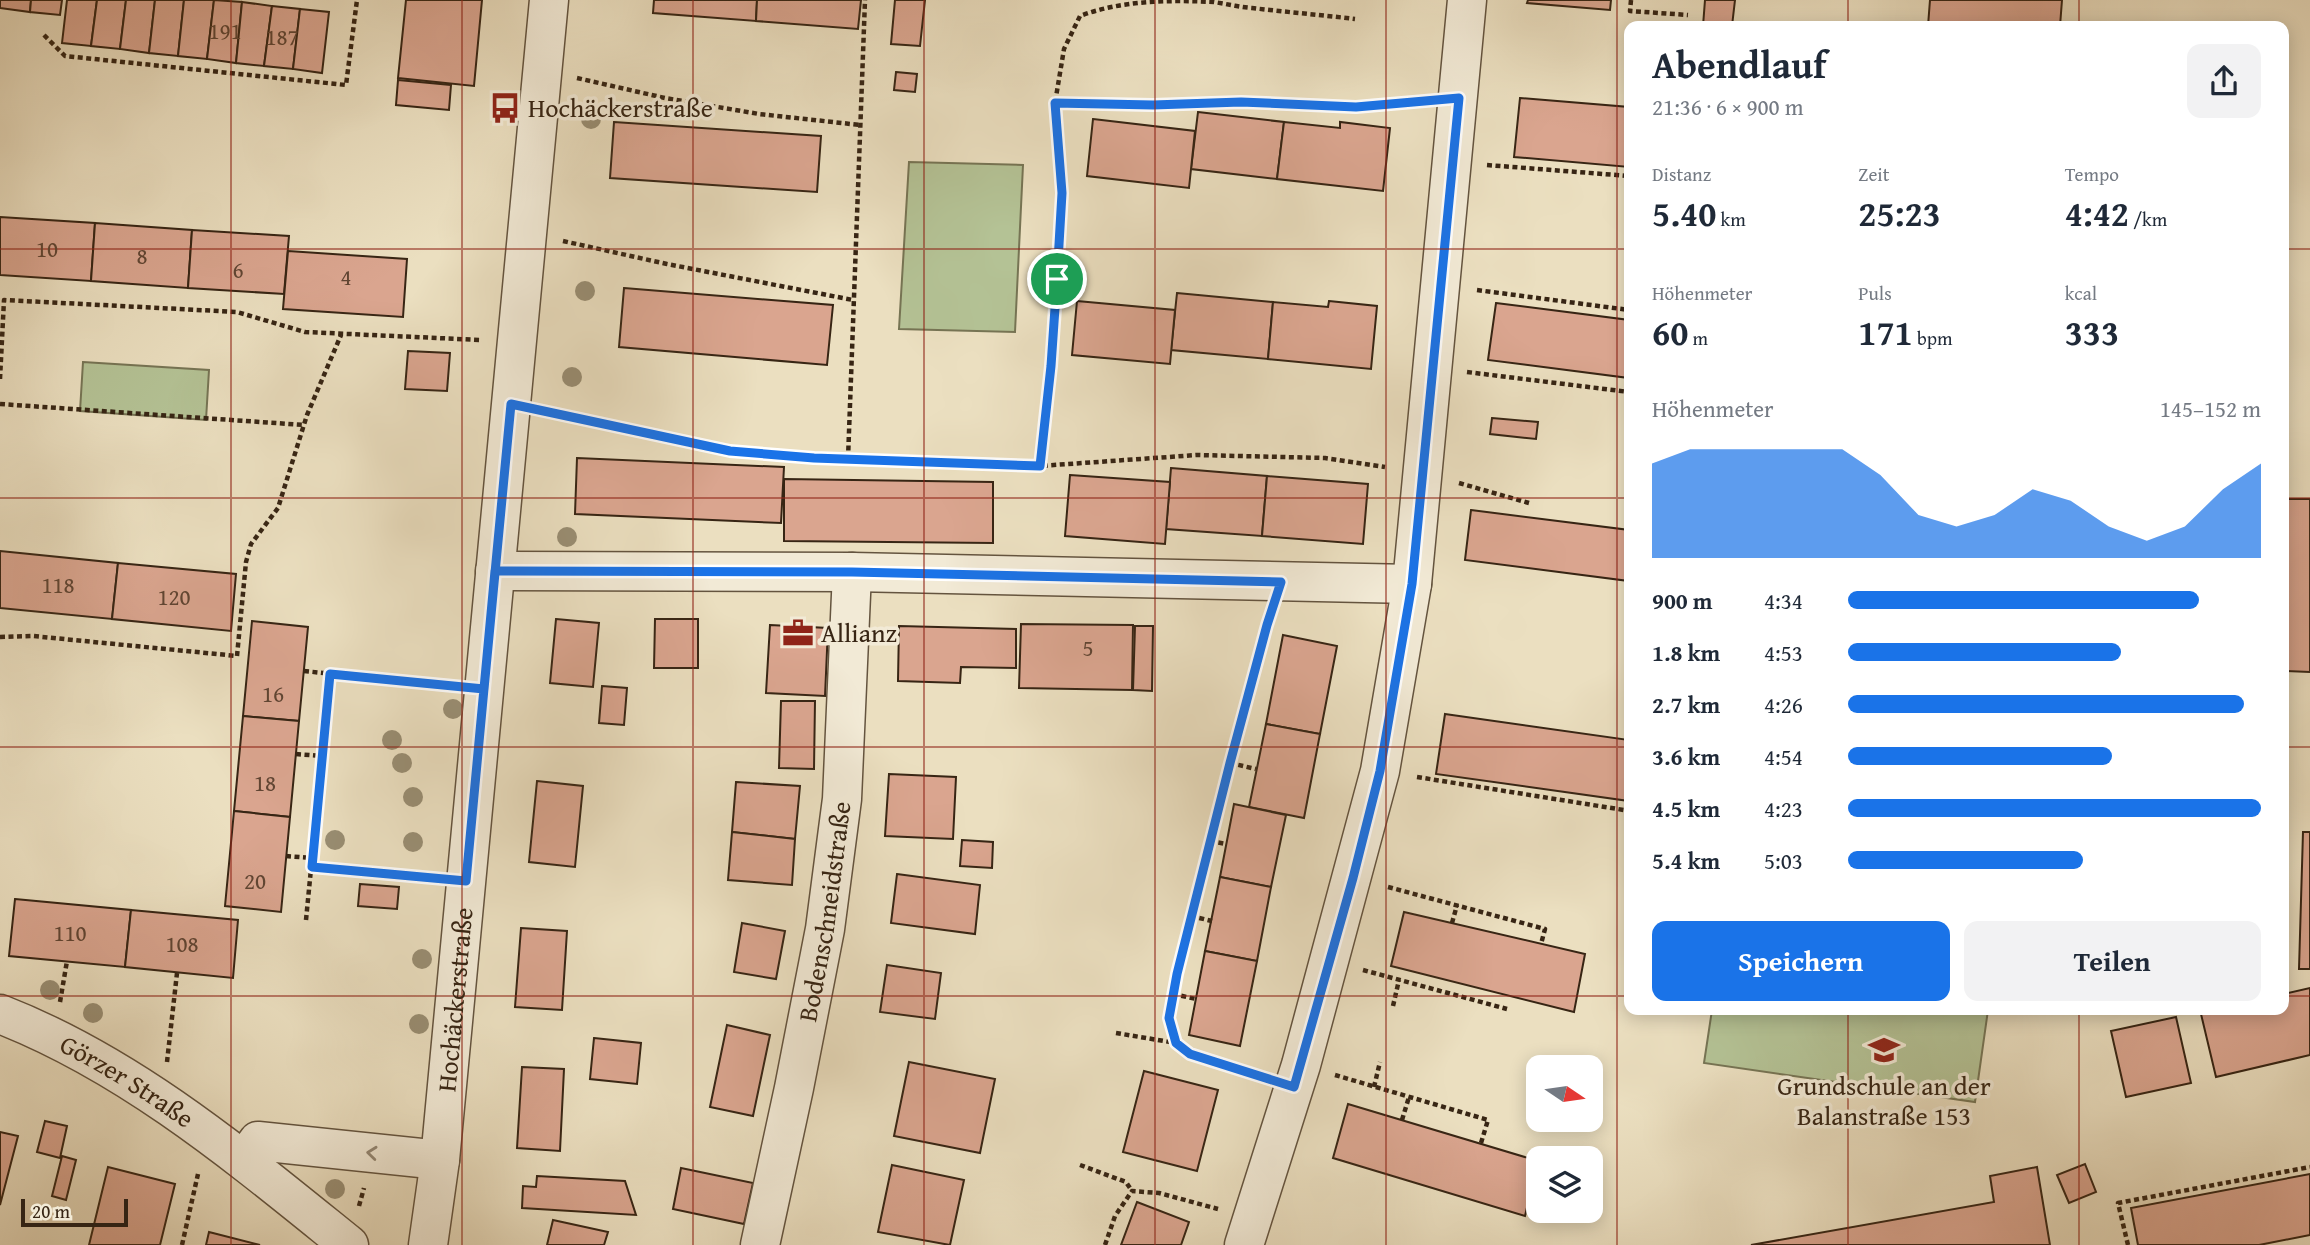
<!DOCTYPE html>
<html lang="de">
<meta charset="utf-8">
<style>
body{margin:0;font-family:"Gentium Book Plus",serif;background:#f2f2f3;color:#1f2937;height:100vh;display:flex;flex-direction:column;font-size:26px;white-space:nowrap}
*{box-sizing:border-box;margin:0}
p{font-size:23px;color:#747a83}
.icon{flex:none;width:38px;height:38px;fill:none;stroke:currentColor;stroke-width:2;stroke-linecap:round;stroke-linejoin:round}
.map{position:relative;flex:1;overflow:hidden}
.sheet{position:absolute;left:1624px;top:21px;width:665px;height:994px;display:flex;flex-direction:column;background:#fff;border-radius:14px;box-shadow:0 4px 18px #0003}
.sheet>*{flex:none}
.needle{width:46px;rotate:103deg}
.fabs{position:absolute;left:1526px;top:1055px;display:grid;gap:14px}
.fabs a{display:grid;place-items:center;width:77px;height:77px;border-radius:14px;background:#fff;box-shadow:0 4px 18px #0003;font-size:35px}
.scale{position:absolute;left:21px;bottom:18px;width:107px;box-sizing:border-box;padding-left:7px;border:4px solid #372514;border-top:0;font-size:19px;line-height:24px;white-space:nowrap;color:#372514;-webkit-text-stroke:5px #f2ead6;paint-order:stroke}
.pin{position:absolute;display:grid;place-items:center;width:60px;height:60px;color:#fff;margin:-30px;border:4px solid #fff;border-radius:50%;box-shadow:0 2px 7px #0007}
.round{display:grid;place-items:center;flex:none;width:74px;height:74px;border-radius:14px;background:#f2f2f3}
.head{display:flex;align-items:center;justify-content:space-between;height:119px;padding:0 28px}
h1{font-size:38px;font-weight:800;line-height:52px}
.stats{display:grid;grid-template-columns:repeat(3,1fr);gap:10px;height:119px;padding:7px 28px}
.stats div{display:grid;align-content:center}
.stats b{font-size:35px;font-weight:800}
.stats small{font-size:19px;font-weight:400}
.stats p{font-size:19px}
.chart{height:196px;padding:14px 28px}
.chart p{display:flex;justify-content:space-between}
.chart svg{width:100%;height:126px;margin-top:7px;fill:#1a73e8;opacity:.7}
.button{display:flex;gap:14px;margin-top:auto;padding:14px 28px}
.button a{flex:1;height:80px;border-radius:14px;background:#1a73e8;color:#fff;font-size:28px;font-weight:800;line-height:80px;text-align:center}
.button a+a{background:#f2f2f3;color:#1f2937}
ul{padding:0 28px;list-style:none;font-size:23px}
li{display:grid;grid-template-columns:112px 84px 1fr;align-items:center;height:52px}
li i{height:18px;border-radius:9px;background:#1a73e8}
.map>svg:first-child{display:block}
.green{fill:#b4c295;stroke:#767454;stroke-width:2}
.building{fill:#daa58f;stroke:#372514;stroke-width:2}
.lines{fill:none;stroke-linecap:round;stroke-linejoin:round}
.minor-casing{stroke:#64543f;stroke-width:41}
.tertiary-casing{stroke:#64543f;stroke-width:41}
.path{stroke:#372514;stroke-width:4.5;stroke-dasharray:5 3.5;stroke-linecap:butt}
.minor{stroke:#f2ead6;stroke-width:38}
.tertiary{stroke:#f2ead6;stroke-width:38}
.tree{fill:#998e73}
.oneway{stroke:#948875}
.route-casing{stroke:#fff;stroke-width:14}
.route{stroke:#1a73e8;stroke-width:9}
.grid{fill:none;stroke:#8f2418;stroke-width:2;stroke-opacity:0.55}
.labels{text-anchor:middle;stroke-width:7;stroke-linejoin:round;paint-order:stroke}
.number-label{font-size:23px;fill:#604533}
.poi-label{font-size:26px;fill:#372514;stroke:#f2ead6;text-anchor:start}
.street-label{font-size:26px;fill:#372514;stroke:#f2ead6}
</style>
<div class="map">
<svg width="2310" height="1245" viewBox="0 0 2310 1245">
<rect width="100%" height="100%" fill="#ebdfc0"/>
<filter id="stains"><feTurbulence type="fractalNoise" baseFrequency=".00286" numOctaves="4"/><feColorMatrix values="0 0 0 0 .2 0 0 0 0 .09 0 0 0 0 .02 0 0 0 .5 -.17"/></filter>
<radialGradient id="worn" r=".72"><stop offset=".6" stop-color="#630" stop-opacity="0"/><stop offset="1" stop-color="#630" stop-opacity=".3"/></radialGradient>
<g class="green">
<polygon points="909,162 1023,165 1015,332 899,329"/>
<polygon points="83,362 209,370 206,420 80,411"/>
<polygon points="1712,1010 1988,1010 1975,1102 1704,1063"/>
</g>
<g class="building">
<polygon points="0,0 31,0 30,12 0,8"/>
<polygon points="31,0 62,0 60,15 30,12"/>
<polygon points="67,0 97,0 91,46 62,43"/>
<polygon points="97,0 126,0 120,49 91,46"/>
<polygon points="126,0 155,0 149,53 120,49"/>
<polygon points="155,0 184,0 178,56 149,53"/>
<polygon points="184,0 214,0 207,59 178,56"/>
<polygon points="214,0 242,2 236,63 207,59"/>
<polygon points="406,0 482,0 474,86 398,78"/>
<polygon points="654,0 757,0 756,21 653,13"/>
<polygon points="757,0 861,0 858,29 756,21"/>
<polygon points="895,0 925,0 920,46 891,44"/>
<polygon points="1528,0 1611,0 1610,10 1527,3"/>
<polygon points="1705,0 1735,0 1732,26 1703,26"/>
<polygon points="1930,0 2062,0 2060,26 1928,26"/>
<polygon points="242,2 272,6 264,66 236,63"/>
<polygon points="272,6 300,9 293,69 264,66"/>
<polygon points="300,9 329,12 322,73 293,69"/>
<polygon points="896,72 917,74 915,92 894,90"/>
<polygon points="398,80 451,85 449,110 396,105"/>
<polygon points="1520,98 1629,107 1629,167 1514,157"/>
<polygon points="1198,112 1284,122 1277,179 1191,169"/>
<polygon points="1093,119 1195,131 1189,188 1087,176"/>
<polygon points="614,122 821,136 817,192 610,178"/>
<polygon points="1284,122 1340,128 1340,122 1390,128 1383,191 1277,179"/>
<polygon points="0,217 95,223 91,281 0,275"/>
<polygon points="95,223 192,230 188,288 91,281"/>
<polygon points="192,230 289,236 284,294 188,288"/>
<polygon points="288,251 407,259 403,317 283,309"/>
<polygon points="624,288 833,305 827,365 619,347"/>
<polygon points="1177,293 1273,302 1268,359 1171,350"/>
<polygon points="1077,301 1175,310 1170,364 1072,355"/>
<polygon points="1329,301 1377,306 1371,369 1268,359 1273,302 1328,307"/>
<polygon points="1496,303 1629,320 1629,378 1488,360"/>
<polygon points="408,351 450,353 447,391 405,389"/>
<polygon points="1492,418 1538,422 1536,439 1490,434"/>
<polygon points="577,458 784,467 781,523 575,514"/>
<polygon points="1171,468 1267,476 1262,536 1166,529"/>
<polygon points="1070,475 1170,482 1165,544 1065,536"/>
<polygon points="1267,476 1368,484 1363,544 1262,536"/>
<polygon points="784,479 993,482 993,543 784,541"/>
<polygon points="2286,499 2310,499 2310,672 2285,671 2284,664"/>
<polygon points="1471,510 1629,530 1629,581 1465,560"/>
<polygon points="0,551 118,563 112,619 0,608"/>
<polygon points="118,563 236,574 231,631 112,619"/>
<polygon points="556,619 599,623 593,687 550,683"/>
<polygon points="655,619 698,619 698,668 654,668"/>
<polygon points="252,621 308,627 299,721 243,716"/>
<polygon points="1021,624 1133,625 1132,690 1019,688"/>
<polygon points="770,625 828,628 825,696 766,693"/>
<polygon points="899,626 1016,629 1016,668 961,667 960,683 898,681"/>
<polygon points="1135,626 1153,626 1152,691 1133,690"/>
<polygon points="1283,635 1337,646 1320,734 1266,724"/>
<polygon points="602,686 627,688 624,725 599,723"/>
<polygon points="781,701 815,701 814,769 779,768"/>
<polygon points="1445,714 1629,740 1629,801 1436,774"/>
<polygon points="243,716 299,721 290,817 234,811"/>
<polygon points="1266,724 1320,734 1304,818 1249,807"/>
<polygon points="889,774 956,777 953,839 885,836"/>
<polygon points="537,781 583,786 575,867 529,862"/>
<polygon points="736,782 800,786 795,839 732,832"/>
<polygon points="1234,804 1286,815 1271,887 1220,877"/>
<polygon points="234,811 290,817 281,912 225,906"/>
<polygon points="732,832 795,839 792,885 728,880"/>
<polygon points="2303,832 2310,832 2310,969 2299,969"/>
<polygon points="962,840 993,842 992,868 960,866"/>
<polygon points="897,874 980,885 975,934 891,923"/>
<polygon points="1220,877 1271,887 1257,961 1205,951"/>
<polygon points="360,884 399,887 397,909 358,906"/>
<polygon points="15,899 131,910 125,967 9,956"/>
<polygon points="131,910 238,920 233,978 125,967"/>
<polygon points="1404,912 1585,954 1574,1012 1391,966"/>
<polygon points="742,923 785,931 776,979 734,972"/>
<polygon points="521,928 567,931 562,1010 515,1007"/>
<polygon points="1205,951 1257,961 1240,1046 1189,1035"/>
<polygon points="887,965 941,973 935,1019 880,1012"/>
<polygon points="2310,988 2310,1055 2216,1077 2201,1014 2220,1010 2284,1010 2284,994"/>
<polygon points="2176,1017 2191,1083 2126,1097 2111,1031"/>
<polygon points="727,1025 770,1035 753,1116 710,1107"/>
<polygon points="594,1038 641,1043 637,1084 590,1079"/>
<polygon points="909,1062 995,1079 980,1153 894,1136"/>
<polygon points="522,1067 564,1069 560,1151 517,1148"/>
<polygon points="1144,1071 1218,1090 1197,1171 1123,1152"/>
<polygon points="1348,1104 1538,1161 1525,1216 1333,1158"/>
<polygon points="45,1121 67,1126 60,1158 37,1152"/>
<polygon points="0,1132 18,1136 0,1205"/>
<polygon points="62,1156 76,1160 66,1200 52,1196"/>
<polygon points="2085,1164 2096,1192 2069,1203 2057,1175"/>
<polygon points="892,1165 964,1180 950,1245 878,1232"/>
<polygon points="108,1167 175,1184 160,1245 89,1245"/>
<polygon points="2037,1167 2050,1245 1751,1245 1994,1202 1990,1176"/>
<polygon points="681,1168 753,1183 744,1224 673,1209"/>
<polygon points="2310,1174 2310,1235 2259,1245 2138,1245 2131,1208"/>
<polygon points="537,1176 625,1181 636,1215 522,1208 523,1186 536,1187"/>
<polygon points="1137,1202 1189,1222 1181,1245 1121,1245"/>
<polygon points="553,1220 608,1232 604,1245 547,1245"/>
<polygon points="209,1232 260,1245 206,1245"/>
</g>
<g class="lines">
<defs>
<g id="minor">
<polyline points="495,571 852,572 1412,584"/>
<path id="s1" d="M0,1014C131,1065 241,1158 349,1245"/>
<polyline points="244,1160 258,1141 440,1160"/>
<path id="s2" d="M760,1245L794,1088L825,929L842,799L852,572"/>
<polyline points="1244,1245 1301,1065 1380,771 1412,584 1467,0"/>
</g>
<g id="tertiary">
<path id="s3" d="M428,1245L440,1160L549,0"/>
</g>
</defs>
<use href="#minor" class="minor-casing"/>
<use href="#tertiary" class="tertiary-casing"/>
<g class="path">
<polyline points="1631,0 1630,11 1688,15"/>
<polyline points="44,35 65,56 346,85 357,0"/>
<polyline points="577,78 665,98 759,114 860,125"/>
<polyline points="1055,103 1153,105 1241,101 1356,107 1420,101"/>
<polyline points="1487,165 1629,176"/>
<polyline points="563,241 667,264 853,300"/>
<polyline points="1477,290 1629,310"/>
<polyline points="1467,372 1629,392"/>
<polyline points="0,379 4,300 237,312 305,332 481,340"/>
<polyline points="0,404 304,425"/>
<polyline points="546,411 730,451 814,458 1040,466 1197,455 1325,458 1385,467"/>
<polyline points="848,459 865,0"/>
<path d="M1040,466L1051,366L1062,193L1055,103L1064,49L1080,16C1122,0 1170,0 1214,2C1227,4 1239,7 1252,8C1286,12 1321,15 1355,19"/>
<polyline points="1459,483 1529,503"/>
<polyline points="0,637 33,636 237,656 246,562 251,544 278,508 307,415 341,335"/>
<polyline points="304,671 448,686"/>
<polyline points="296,754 322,756"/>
<polyline points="1230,763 1256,769"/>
<polyline points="1417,777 1624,810"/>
<polyline points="1210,841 1226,844"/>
<polyline points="286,856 312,858"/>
<polyline points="312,867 429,878"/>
<polyline points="1388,887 1545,929 1541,944"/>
<polyline points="1191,916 1212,921"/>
<polyline points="306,920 330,674"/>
<polyline points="1452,923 1457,905"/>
<polyline points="1363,970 1507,1009"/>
<polyline points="1173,994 1196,999"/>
<polyline points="60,1002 67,961"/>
<polyline points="1393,1006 1399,980"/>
<polyline points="1116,1033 1176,1043"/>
<polyline points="167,1062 177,973"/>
<polyline points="1335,1075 1488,1120 1481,1143"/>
<polyline points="1259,1076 1190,1054 1176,1043 1169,1018 1177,974 1270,617"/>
<polyline points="1374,1087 1380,1062"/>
<polyline points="1402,1120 1409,1097"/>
<polyline points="1080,1165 1126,1182 1132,1191"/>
<polyline points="359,1206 364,1188"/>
<polyline points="160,1245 161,1245"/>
<polyline points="182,1245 198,1174"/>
<polyline points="1105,1245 1115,1216 1132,1191 1159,1193 1218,1209"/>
<polyline points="2128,1245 2118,1203 2310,1167"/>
</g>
<use href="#minor" class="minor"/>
<use href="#tertiary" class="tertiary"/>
</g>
<g class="tree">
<circle cx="591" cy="119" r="10"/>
<circle cx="585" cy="291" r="10"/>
<circle cx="572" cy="377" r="10"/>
<circle cx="567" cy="537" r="10"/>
<circle cx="453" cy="709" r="10"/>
<circle cx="392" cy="740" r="10"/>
<circle cx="402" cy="763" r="10"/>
<circle cx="413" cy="797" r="10"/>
<circle cx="335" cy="840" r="10"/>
<circle cx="413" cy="842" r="10"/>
<circle cx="422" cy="959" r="10"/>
<circle cx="50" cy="990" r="10"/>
<circle cx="93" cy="1013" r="10"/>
<circle cx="419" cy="1024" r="10"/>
<circle cx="335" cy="1189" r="10"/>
</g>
<defs><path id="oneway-chevron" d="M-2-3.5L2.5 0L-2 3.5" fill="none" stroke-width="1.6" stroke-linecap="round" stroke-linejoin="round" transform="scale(1.75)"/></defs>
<use class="oneway" href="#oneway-chevron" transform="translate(372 1153) rotate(-174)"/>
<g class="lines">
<defs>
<polyline id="route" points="1057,279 1051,366 1040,466 814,458 730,451 511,404 484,689 330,674 312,867 466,881 495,571 852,572 1281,582 1267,625 1230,763 1177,974 1169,1018 1176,1043 1190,1054 1294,1087 1353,878 1380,771 1412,584 1459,98 1356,107 1241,102 1153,105 1055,103 1062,193 1057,279"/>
</defs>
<use href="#route" class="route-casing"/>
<use href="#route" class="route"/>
</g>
<path class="grid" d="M231,0V1245M462,0V1245M693,0V1245M924,0V1245M1155,0V1245M1386,0V1245M1617,0V1245M1848,0V26M2079,0V26M0,249H1629M2284,249H2310M0,498H1629M2284,498H2310M0,747H1629M2284,747H2310M0,996H1629M2284,996H2310M1848,1010V1245M2079,1010V1245"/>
<defs>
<symbol id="bus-bare" viewBox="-9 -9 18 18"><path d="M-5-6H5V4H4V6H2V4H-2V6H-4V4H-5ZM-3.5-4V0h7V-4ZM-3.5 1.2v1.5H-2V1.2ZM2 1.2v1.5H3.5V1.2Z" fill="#8f2418" stroke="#f2ead6" stroke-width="2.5" paint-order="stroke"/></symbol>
<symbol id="office-bare" viewBox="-9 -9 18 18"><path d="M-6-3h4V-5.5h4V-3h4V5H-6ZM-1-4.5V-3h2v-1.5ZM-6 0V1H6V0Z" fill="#8f2418" stroke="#f2ead6" stroke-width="2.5" paint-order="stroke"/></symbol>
<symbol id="school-bare" viewBox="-9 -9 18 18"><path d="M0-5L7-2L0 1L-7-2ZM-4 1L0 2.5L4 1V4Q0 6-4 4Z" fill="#8f2418" stroke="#f2ead6" stroke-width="2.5" paint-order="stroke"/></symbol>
</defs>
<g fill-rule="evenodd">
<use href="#bus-bare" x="483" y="86" width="44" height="44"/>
<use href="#office-bare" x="776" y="611" width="44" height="44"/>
<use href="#school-bare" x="1862" y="1028" width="44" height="44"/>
</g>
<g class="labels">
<g class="number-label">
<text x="225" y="39">191</text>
<text x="282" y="45">187</text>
<text x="47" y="257">10</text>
<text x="142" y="264">8</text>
<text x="238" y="278">6</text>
<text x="346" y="285">4</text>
<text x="58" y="593">118</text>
<text x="174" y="605">120</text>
<text x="1088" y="656">5</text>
<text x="273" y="702">16</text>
<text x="265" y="791">18</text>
<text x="255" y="889">20</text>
<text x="70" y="941">110</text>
<text x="182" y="952">108</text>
</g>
<g class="poi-label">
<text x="528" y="117">Hochäckerstraße</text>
<text x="821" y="642">Allianz</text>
<text x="1884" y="1095" text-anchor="middle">Grundschule an der<tspan x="1884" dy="30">Balanstraße 153</tspan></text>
</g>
<g class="street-label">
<text dy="9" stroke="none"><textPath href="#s2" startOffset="340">Bodenschneidstraße</textPath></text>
<text dy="9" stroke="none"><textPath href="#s3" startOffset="247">Hochäckerstraße</textPath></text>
<text dy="9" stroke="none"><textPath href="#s1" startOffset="144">Görzer Straße</textPath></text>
</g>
</g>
<rect width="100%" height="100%" filter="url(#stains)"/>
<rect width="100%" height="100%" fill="url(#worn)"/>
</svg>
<div class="fabs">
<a><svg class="needle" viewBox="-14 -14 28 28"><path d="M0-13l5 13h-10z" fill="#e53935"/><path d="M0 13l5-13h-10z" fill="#747a83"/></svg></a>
<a><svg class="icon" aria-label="layers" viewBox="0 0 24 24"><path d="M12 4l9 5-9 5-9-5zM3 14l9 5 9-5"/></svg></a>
</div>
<div class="scale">20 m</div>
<div class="pin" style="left:1057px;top:279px;background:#1e9e55"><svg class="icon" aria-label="arrive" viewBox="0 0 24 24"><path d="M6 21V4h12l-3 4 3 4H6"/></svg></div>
<section class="sheet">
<div class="head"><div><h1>Abendlauf</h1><p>21:36 · 6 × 900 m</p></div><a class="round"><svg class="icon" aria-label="share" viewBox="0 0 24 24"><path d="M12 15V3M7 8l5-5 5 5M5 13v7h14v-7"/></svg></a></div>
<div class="stats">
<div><p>Distanz</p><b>5.40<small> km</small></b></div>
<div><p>Zeit</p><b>25:23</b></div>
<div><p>Tempo</p><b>4:42<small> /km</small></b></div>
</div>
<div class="stats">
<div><p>Höhenmeter</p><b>60<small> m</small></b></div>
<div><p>Puls</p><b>171<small> bpm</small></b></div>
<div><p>kcal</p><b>333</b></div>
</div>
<div class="chart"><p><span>Höhenmeter</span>145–152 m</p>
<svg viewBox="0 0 160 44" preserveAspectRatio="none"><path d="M0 44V11L10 6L20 6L30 6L40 6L50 6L60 15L70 29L80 33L90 29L100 20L110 24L120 33L130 38L140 33L150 20L160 11V44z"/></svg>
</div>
<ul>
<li><b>900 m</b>4:34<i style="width:85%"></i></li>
<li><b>1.8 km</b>4:53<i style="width:66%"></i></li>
<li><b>2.7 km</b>4:26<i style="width:96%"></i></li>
<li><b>3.6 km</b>4:54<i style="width:64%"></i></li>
<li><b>4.5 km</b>4:23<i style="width:100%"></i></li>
<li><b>5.4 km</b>5:03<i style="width:57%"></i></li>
</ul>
<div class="button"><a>Speichern</a><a>Teilen</a></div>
</section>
</div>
